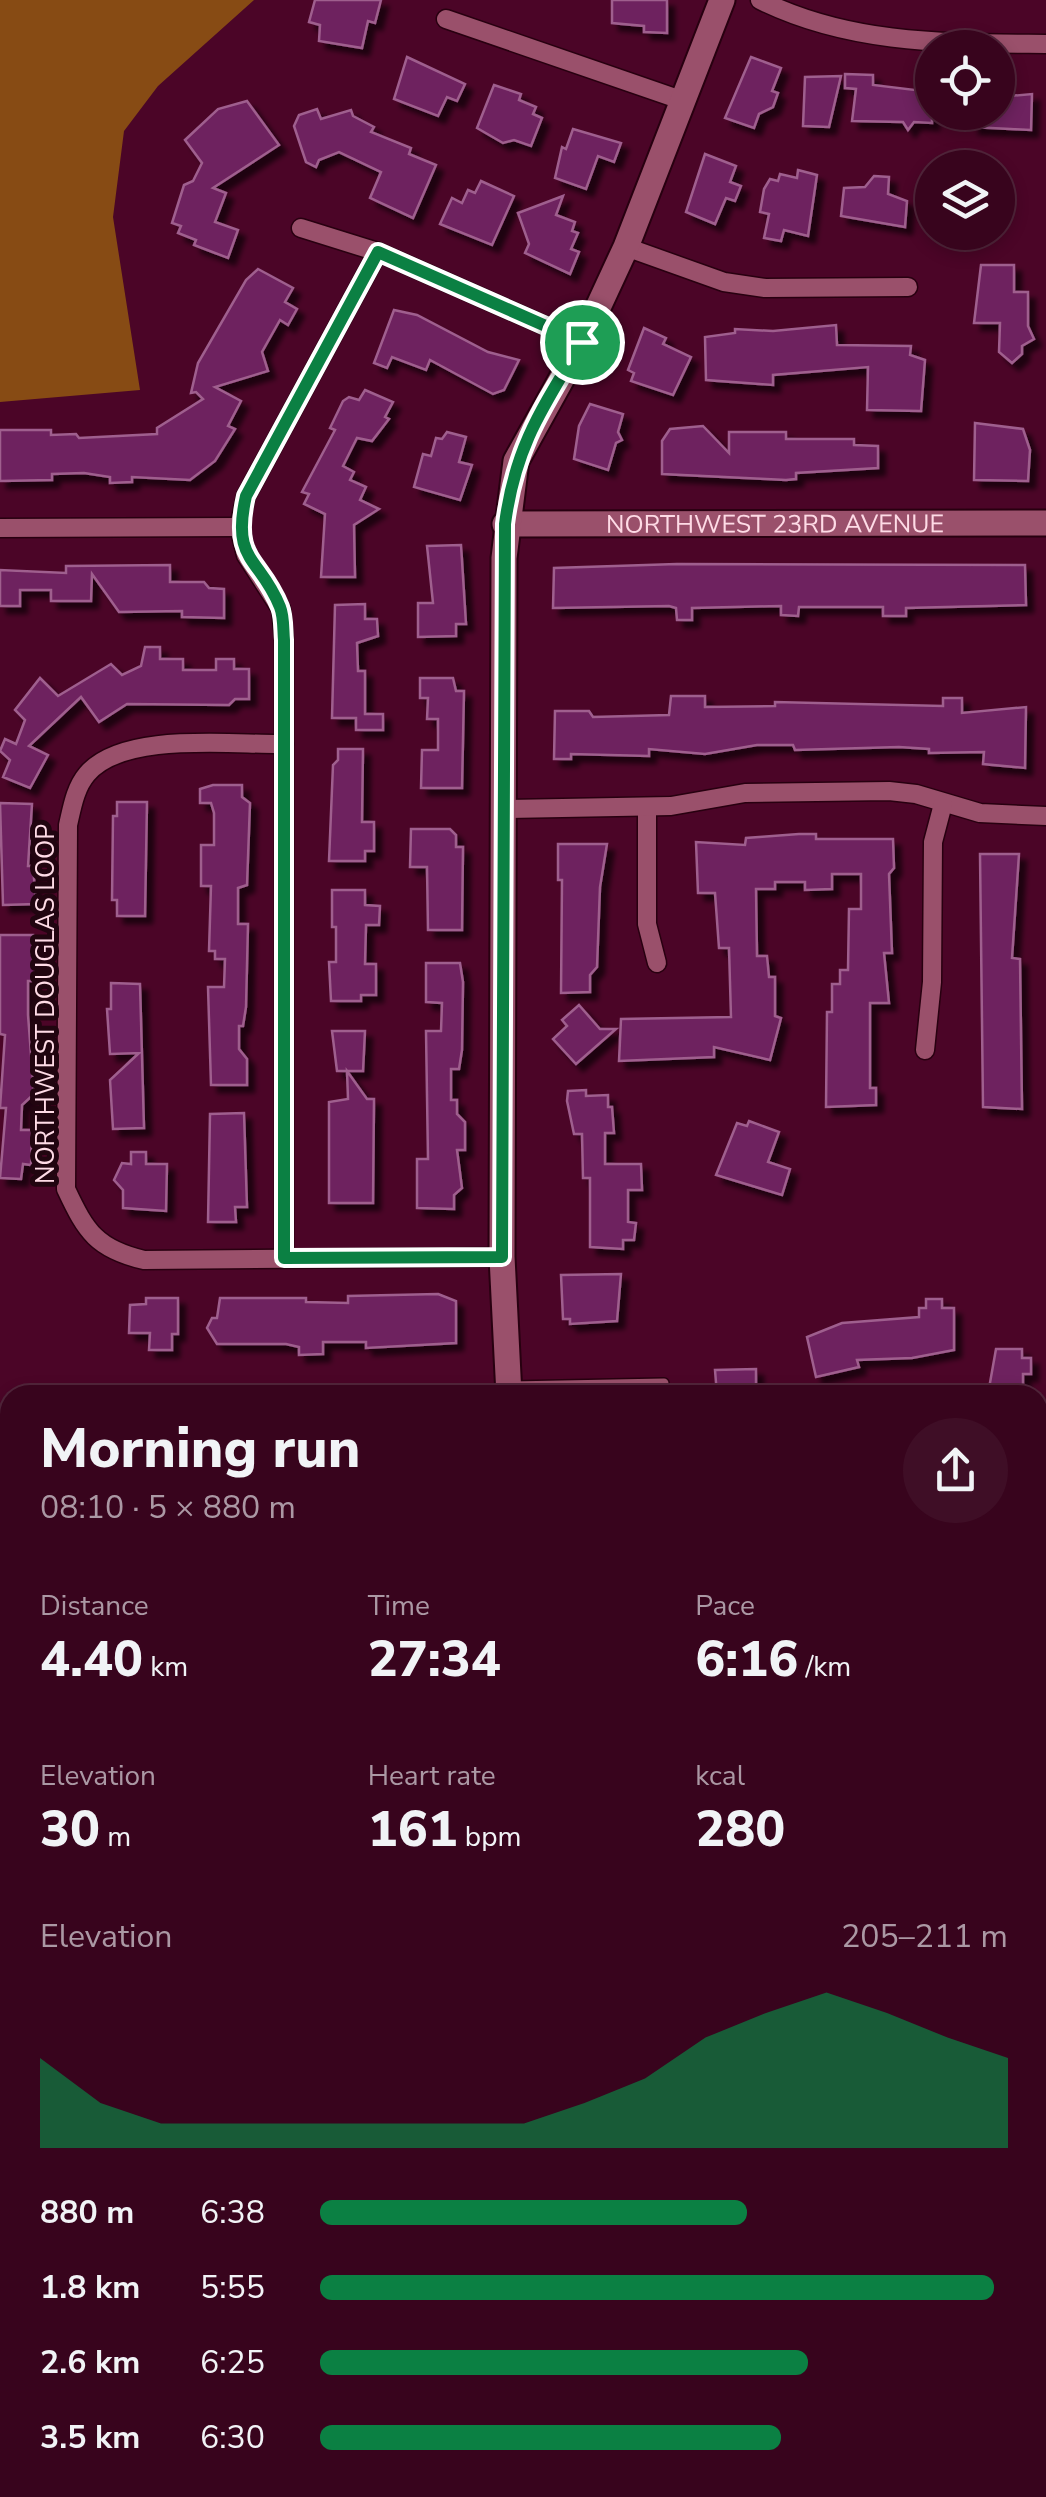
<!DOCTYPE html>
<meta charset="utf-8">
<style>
body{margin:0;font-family:"Nunito Sans",sans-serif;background:#3f0e26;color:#f1f3f6;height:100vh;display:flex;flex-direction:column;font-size:38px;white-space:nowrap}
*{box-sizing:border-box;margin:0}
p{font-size:32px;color:#ab98a4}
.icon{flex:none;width:55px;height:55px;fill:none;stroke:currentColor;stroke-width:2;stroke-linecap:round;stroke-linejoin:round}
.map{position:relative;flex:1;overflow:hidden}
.side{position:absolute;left:0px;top:1385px;width:1048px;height:1112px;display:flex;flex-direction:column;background:#38041d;border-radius:30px 30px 0 0;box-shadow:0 5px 15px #0003,0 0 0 2px #52253b}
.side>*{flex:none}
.controls{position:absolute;left:915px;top:30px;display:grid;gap:20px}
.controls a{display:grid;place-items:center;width:100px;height:100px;border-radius:50%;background:#38041d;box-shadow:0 5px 15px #0003,0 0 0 2px #52253b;font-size:50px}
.pin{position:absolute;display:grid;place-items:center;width:85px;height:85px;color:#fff;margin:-42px;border:5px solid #fff;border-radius:50%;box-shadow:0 2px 10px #0007}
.round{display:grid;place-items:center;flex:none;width:105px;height:105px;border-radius:52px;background:#3f0e26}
.headline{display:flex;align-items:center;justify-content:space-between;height:170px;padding:0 40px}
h1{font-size:55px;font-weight:800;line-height:75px}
.figures{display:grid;grid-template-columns:repeat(3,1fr);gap:15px;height:170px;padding:10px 40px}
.figures div{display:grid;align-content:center}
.figures b{font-size:50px;font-weight:800}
.figures small{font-size:28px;font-weight:400}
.figures p{font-size:28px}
.chart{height:280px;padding:20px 40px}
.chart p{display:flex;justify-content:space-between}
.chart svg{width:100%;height:180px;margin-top:10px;fill:#0b8043;opacity:.7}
ul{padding:0 40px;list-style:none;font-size:32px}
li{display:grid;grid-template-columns:160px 120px 1fr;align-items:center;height:75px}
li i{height:25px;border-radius:12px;background:#0b8043}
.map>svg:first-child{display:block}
.green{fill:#592d00}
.forest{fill:#874b14}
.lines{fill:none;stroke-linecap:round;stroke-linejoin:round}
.stream{stroke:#5f7c96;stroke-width:5}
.building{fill:#6e225e;stroke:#9f5f8e;stroke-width:2.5;filter:url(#shadow)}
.lane-casing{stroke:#280010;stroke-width:12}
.street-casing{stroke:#280010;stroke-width:21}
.secondary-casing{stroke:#280010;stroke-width:29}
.path{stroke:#925972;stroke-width:4;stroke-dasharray:5 8;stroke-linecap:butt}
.lane{stroke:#9a506b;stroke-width:9}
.street{stroke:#9a506b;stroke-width:18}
.secondary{stroke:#9a506b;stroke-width:25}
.route-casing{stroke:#fff;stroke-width:20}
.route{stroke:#0b8043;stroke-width:12}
.labels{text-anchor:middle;stroke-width:10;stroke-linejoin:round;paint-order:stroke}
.street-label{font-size:25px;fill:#fedbe6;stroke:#210510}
</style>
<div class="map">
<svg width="1046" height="2497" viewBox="0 0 1046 2497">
<defs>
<filter id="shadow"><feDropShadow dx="7" dy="7" stdDeviation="2.5" flood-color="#0009"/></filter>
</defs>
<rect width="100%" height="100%" fill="#4b0527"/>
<g class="green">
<polygon points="1038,1979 1039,1979 1042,2141 1038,2141"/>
<polygon points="502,2488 865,2488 866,2497 512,2497"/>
</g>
<g class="forest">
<polygon points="0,0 254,0 158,86 124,131 113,217 140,390 0,402"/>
<polygon points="10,2297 10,2488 484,2488 463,2497 0,2497 0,2298"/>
</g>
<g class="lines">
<g class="stream">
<polyline points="0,2430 10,2429"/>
<polyline points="383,2488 406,2497"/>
</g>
</g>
<g class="building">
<polygon points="315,0 381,0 375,23 368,21 362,48 319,41 320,25 309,22"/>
<polygon points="612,0 667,0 667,33 644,32 644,26 612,23"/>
<polygon points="407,57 465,84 457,101 447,97 438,116 394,99"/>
<polygon points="751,57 781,68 772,91 778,93 773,107 759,114 754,128 725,118"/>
<polygon points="845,74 873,75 873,85 932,92 932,123 914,122 908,130 903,122 852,121 856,89 845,88"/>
<polygon points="841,76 829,127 803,126 805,77"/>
<polygon points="494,85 521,94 519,100 536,107 533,114 542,118 531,146 514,140 503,143 477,128"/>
<polygon points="1032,94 1031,130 972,127 973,112 998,112 999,97"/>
<polygon points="247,101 279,145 213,188 226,193 215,222 238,230 228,258 194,245 196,240 178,233 181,226 172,223 184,185 193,181 202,163 185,140 218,109"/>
<polygon points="317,109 321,119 351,110 353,116 374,127 371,132 411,148 409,154 436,165 413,218 370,198 381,172 339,152 319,160 316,167 306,162 294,126 299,115"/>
<polygon points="573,129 621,143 614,162 598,156 586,189 555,178 562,147 566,149"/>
<polygon points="705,154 736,166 730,182 741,186 735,201 726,198 715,224 686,212"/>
<polygon points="798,170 817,175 808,236 784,230 781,241 764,238 769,214 760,212 764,189 770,179 778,181 780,174 797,178"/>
<polygon points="874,176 889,177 888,194 907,201 905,227 841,216 844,188 865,187"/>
<polygon points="481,181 514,196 492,245 440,224 452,198 462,203 468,190 475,193"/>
<polygon points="563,196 556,215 575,222 572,231 578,233 571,249 579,252 570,274 525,253 529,244 518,213"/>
<polygon points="981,265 1014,265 1014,292 1028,292 1028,326 1034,339 1022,346 1022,354 1012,363 999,352 1000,323 974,323"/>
<polygon points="258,269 293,288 285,302 297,309 288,325 280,320 262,352 268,371 215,387 241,401 228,426 235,429 215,461 190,480 132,477 132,482 110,483 110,477 84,473 52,474 52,480 0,481 0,430 51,430 51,435 76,434 79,438 157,434 157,428 203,399 196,392 191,393 198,363 246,280"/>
<polygon points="394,310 417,315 488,352 519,360 504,390 493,394 430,360 426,370 392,357 387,368 374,363"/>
<polygon points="836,325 837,345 911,346 910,355 925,360 921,411 867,410 868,367 773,375 773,385 706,380 705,337 735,333 735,329 773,331"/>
<polygon points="644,328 666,338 663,344 691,357 673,395 631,381 634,373 628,370"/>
<polygon points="365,390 393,402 385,417 389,419 372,441 357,438 343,466 354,472 350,480 366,487 360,500 379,509 354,525 355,577 321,577 325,514 304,504 309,494 302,492 335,430 330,428 343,401 349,397 359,400"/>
<polygon points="590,404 623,414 618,432 622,440 616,443 608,470 574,459 579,426"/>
<polygon points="975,423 1023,429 1030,450 1028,481 974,480"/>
<polygon points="703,426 729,453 729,432 786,432 786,439 854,439 854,445 878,446 878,468 796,473 796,479 786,480 662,474 662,441 670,429"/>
<polygon points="447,432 466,437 459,462 472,465 460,500 414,487 423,454 431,456 436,438 442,439"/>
<polygon points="461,545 466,624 456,624 456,636 418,637 418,603 433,603 427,546"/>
<polygon points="677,564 1025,565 1026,605 906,608 906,616 883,616 883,607 799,607 798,616 781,615 781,606 692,608 692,620 677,620 676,608 669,606 553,608 554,568"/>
<polygon points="170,565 170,582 204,582 209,588 224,589 224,618 182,617 182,611 119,612 92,574 91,601 51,601 51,590 20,590 20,606 0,606 0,570 66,573 66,566"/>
<polygon points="365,604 365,619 377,619 378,636 357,643 358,671 365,671 365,714 383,714 383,730 356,730 356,718 332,718 335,605"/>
<polygon points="145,647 160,647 160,659 183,659 183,670 216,670 216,659 234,659 234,669 249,669 249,699 235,699 229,705 127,704 99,722 81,697 29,746 48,755 30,788 3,777 10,760 0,751 5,739 16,744 25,720 15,710 40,678 58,696 111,664 122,675 141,666"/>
<polygon points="420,678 453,678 456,691 464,691 462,788 421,788 422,750 438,750 438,719 427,719 428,698 420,698"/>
<polygon points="671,696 705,696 705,707 775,706 775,702 943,706 943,698 962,698 962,713 1026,707 1025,768 983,764 984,752 929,753 929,749 899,747 795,750 793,745 757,745 705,754 649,749 649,756 571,754 571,759 554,759 555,711 589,711 593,717 669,715"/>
<polygon points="338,749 363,749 362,822 374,822 374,851 365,851 365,861 329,861 333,765 338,760"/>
<polygon points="213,785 242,785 242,797 250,803 247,885 238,888 238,924 248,924 246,1007 243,1026 239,1026 239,1049 247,1059 247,1085 211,1085 208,987 224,987 225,959 215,959 215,951 209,951 211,886 201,886 201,845 214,845 214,813 211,803 200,803 200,789"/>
<polygon points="117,802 147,802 145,916 117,916 117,900 112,900 113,816 117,816"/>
<polygon points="0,803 32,804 28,866 33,866 36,904 3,905"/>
<polygon points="411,829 450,829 456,835 456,847 463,847 462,930 428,930 427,867 410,867"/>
<polygon points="799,834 816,834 816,839 893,839 894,868 889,874 892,953 884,953 889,1003 870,1003 870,1088 876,1088 876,1105 826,1107 827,1012 832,1012 832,984 840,984 840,970 848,970 849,909 861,909 861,874 832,874 832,889 805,890 805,882 775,882 775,889 756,889 757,956 767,956 769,977 775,977 775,1016 781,1018 770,1060 714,1047 714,1057 619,1061 621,1019 731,1017 729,948 719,948 715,893 698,893 696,842 745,845 746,838"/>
<polygon points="558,844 607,844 600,887 597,967 590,975 590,992 561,993 562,880 558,880"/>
<polygon points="980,854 1019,854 1012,958 1020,959 1022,1109 983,1107"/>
<polygon points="332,890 365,890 365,905 380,906 379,925 366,925 365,964 376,964 376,995 361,995 361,1001 331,1001 329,962 336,962 336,927 332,927"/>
<polygon points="0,935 33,935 32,954 36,954 36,981 28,981 28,1015 34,1094 22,1105 21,1130 32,1130 31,1165 23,1164 21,1179 0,1178 6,1108 0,1108 5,1035 0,1034"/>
<polygon points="426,963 460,963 463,982 462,1050 459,1069 451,1069 451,1100 457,1100 457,1114 465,1122 465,1150 457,1150 462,1188 454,1195 454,1209 417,1208 417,1159 428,1159 426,1031 441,1031 442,1003 426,1002"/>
<polygon points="111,983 140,984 144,1128 113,1129 110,1080 139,1053 110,1054 107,1009 111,1009"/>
<polygon points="579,1005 600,1029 616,1029 576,1064 553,1039 567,1026 562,1020"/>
<polygon points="332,1031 365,1031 363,1071 337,1071"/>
<polygon points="347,1071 367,1099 374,1099 373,1203 329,1203 329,1102 348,1099"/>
<polygon points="586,1090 586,1096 608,1095 608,1107 612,1107 614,1133 605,1133 605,1164 641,1164 642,1190 628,1190 628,1222 636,1223 634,1240 623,1240 623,1249 590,1247 590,1178 583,1178 582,1134 574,1134 567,1101 568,1091"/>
<polygon points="244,1113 247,1207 235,1207 236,1222 208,1222 210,1114"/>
<polygon points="749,1121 779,1132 768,1162 790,1169 782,1195 716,1175 737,1123 747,1126"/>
<polygon points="131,1152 146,1152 146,1164 167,1164 166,1211 123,1208 123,1190 114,1180 122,1163 131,1164"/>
<polygon points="621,1274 617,1321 570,1324 570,1319 563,1319 561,1275"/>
<polygon points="438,1294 456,1301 456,1343 366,1348 366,1342 323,1342 323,1354 299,1355 299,1347 286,1344 217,1344 207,1328 212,1318 217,1318 220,1298 306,1298 306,1302 348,1303 348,1296"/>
<polygon points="146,1298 178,1298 178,1334 172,1334 172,1350 149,1350 150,1333 129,1333 130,1305 146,1304"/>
<polygon points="926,1299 942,1299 942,1308 954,1308 954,1350 912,1358 857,1360 859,1367 816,1377 807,1337 842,1323 919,1317 919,1308 926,1308"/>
<polygon points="996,1349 1022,1349 1022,1358 1031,1358 1031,1374 1023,1374 1023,1394 988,1394"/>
<polygon points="756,1369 756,1395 717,1395 715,1370"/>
</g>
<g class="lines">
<defs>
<g id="lane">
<polyline points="511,1386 664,1383"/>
<polyline points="0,2177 10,2177"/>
</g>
<g id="street">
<path d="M760,0C851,45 948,43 1046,44"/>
<polyline points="446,19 681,100"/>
<polyline points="301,228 378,252 582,342"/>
<polyline points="626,247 724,282 765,288 908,287"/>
<polyline points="0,528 239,527"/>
<path d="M284,744C232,745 123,731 87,774C75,788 72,808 68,825L66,1189C86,1232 97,1249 144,1260L502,1257"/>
<polyline points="647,807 647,924 657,963"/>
<polyline points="504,809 671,806 745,793 889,791 916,794 980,813 1046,816"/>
<polyline points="925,1050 932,982 933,842 943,804"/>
<polyline points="284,1258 284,640 281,609 246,555 239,527 246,496 378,252"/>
<polyline points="0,1812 10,1812"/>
<polyline points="1038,1972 1046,1972"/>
<polyline points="1038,2313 1046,2313"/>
</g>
<g id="secondary">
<path id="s1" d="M505,524L1046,523"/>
<polyline points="509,1395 502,1257 504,558 516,461 582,342 626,247 722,0"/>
<polyline points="1038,1644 1046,1644"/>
<polyline points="0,1645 10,1645"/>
</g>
</defs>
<use href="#lane" class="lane-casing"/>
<use href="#street" class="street-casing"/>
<use href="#secondary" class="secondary-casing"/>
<g class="path">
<polyline points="471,2497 475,2488"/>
<polyline points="552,2497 666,2493 685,2497"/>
</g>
<use href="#lane" class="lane"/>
<use href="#street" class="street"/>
<use href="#secondary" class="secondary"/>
</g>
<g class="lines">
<defs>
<path id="route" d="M378,252L582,342C543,407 515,446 505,524L502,1257L284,1258V640C283,630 284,617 280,607C260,557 231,562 246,496Z"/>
</defs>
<use href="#route" class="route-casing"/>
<use href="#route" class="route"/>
</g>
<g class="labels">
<g class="street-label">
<text dy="9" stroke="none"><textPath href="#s1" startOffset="270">NORTHWEST 23RD AVENUE</textPath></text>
<text transform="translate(45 1004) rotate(-90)" y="9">NORTHWEST DOUGLAS LOOP</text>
</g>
</g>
</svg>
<div class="controls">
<a><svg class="icon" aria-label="locate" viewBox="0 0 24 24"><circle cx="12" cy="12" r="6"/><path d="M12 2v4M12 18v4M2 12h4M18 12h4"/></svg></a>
<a><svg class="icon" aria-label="layers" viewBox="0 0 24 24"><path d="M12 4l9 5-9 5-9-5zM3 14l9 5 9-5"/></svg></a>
</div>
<div class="pin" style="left:582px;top:342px;background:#1e9e55"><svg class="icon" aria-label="arrive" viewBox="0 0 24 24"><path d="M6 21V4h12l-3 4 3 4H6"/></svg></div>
<section class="side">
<div class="headline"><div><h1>Morning run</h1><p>08:10 · 5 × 880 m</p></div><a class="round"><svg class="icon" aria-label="share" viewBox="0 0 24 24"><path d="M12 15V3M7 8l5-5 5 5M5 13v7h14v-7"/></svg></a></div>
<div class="figures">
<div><p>Distance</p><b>4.40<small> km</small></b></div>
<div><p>Time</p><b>27:34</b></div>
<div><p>Pace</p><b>6:16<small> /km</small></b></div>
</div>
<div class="figures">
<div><p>Elevation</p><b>30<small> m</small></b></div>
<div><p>Heart rate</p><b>161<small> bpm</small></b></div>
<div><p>kcal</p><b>280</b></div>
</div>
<div class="chart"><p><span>Elevation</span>205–211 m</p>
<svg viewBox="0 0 160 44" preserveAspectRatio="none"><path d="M0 44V22L10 33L20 38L30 38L40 38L50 38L60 38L70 38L80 38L90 33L100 27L110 17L120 11L130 6L140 11L150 17L160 22V44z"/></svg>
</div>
<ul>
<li><b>880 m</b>6:38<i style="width:62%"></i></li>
<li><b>1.8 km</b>5:55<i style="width:98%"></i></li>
<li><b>2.6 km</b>6:25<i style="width:71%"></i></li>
<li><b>3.5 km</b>6:30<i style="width:67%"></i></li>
</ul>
</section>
</div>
